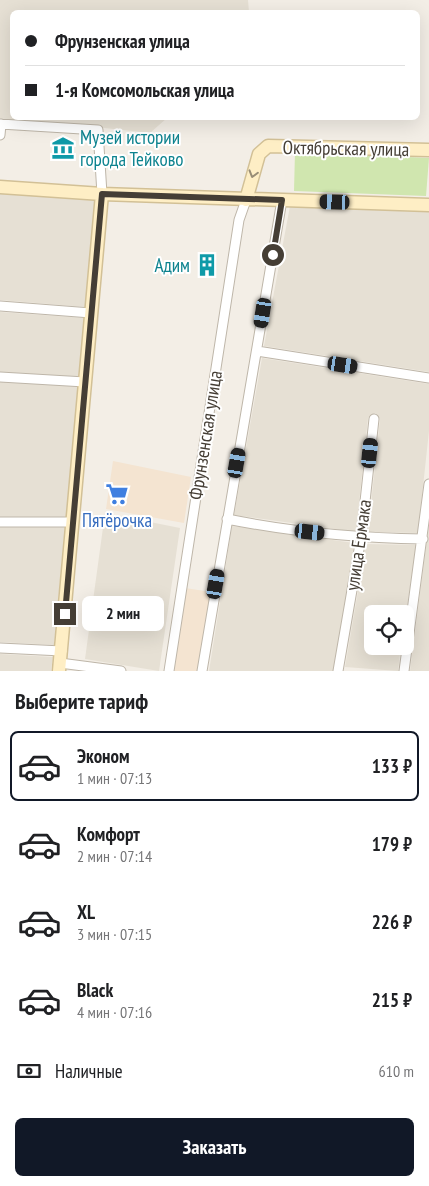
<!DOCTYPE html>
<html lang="ru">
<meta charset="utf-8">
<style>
:root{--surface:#fff;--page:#f2f2f2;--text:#202124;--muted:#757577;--line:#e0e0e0;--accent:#111827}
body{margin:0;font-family:"PT Sans Narrow",sans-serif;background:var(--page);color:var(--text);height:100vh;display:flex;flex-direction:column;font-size:19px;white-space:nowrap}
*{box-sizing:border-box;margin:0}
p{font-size:16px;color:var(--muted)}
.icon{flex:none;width:28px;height:28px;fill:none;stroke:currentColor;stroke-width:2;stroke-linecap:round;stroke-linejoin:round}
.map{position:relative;height:671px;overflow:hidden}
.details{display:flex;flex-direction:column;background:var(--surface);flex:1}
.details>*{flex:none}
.hud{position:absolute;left:10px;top:10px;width:410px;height:110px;border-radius:8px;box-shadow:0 5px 20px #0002;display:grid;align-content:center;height:110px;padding:0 15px;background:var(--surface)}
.fabs{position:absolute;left:364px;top:605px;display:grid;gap:10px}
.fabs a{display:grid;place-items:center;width:50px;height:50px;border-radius:8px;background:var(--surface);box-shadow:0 5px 20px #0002;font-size:25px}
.end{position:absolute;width:22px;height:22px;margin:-11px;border:6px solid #453e35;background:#fff;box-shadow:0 0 0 2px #fff}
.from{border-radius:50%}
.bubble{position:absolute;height:35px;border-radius:8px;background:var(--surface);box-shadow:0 5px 20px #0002;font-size:16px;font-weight:800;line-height:35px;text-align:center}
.car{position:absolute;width:15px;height:30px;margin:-15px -8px;border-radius:6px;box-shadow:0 0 4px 1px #0007;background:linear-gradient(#222 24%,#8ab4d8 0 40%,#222 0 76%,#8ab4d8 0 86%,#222 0)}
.hud b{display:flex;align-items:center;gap:18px;height:48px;font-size:19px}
.hud b+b{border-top:1px solid var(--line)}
.hud i{width:12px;height:12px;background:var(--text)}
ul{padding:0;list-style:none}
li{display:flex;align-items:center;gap:15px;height:70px;margin:0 10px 8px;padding:0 5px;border:2px solid transparent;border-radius:8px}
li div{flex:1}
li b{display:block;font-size:19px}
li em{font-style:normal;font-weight:800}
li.current{border-color:var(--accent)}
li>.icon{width:45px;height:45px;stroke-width:1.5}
h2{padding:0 15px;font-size:22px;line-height:60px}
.pay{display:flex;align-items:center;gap:12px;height:55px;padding:0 15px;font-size:19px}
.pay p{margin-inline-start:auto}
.action{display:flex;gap:10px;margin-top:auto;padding:10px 15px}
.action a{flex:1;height:58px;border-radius:8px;background:var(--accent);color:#fff;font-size:20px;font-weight:800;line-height:58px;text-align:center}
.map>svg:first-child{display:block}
</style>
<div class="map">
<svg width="429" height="671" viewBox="0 0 429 671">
<rect width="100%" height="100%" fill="#f3eee6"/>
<path fill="#e6e0d4" d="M 0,0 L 248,0 L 249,12 L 12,12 L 12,118 L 167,118 L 150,133 L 77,125 L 0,121 Z
M 0,193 L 96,200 L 86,307 L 0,300 Z
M 290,206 L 429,211 L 429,372 L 264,346 Z
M 0,312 L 85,318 L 66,520 L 0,517 Z
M 262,358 L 429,384 L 429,431 L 418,533 L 368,532 L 380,419 L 375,413 L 368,418 L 356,532 L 234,515 Z
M 105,513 L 180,528 L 159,671 L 85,659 Z
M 429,523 L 429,671 L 410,671 Z
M 65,525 L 54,645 L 0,642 L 0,527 Z
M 232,526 L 354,543 L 336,671 L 209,671 Z
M 366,544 L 416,545 L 405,621 L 405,614 L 372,614 L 372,646 L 401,646 L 398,671 L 345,667 Z
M 0,654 L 53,657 L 51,671 L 0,671 Z"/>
<path fill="#f4e4d1" d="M 113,461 L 191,477 L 184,523 L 106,509 Z
M 185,588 L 211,592 L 199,671 L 172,671 Z"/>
<path fill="#d0e6af" d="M 295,152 L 429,158 L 426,196 L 294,191 Z"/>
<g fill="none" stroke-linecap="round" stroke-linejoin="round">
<defs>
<path id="street" d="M 0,124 L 98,130 L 102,194
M 0,135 L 1,124
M 0,306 L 91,313
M 257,351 L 429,378
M 0,377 L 85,382
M 227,519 C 292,532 357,538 423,539
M 0,522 L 73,522
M 0,648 L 62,651
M 60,663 L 121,671
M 169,671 L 239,220 L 246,200
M 202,671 L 282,200
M 338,671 L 361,538 L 374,419
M 404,671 L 429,484"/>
<path id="secondary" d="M 0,187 L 102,194 L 429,205
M 246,200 L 259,154 L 268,146 L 429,150
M 59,671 L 102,194"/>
</defs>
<use href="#street" stroke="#beb6a9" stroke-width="11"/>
<use href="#secondary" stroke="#d2c096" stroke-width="15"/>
<use href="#street" stroke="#fff" stroke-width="9"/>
<use href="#secondary" stroke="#feeec5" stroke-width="12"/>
</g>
<defs><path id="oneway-chevron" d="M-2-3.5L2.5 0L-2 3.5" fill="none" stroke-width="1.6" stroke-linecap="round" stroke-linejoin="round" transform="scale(1.25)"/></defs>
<use stroke="#988d76" href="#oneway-chevron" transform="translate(253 174) rotate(106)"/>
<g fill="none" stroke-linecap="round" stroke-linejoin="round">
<path stroke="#453e35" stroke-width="6" d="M 65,614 L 102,194 L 282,200 L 273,255"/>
</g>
<defs>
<symbol id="museum-bare" viewBox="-9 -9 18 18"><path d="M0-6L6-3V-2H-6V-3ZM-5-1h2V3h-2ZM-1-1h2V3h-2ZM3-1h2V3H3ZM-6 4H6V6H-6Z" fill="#0f9aa8" stroke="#fff" stroke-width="2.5" paint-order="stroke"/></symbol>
<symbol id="building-bare" viewBox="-9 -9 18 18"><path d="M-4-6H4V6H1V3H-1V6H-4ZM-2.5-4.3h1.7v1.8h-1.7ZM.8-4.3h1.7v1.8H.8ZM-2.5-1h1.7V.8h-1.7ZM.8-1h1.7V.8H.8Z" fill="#0f9aa8" stroke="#fff" stroke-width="2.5" paint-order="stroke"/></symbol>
<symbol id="supermarket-bare" viewBox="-9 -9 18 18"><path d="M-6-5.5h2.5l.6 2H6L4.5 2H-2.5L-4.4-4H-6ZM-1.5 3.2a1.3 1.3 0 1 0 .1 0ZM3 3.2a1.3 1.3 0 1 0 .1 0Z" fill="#3f7fe0" stroke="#fff" stroke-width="2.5" paint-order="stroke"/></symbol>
</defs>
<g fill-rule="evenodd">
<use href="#museum-bare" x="47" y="132" width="32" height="32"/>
<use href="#building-bare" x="191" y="249" width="32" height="32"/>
<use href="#supermarket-bare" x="101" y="478" width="32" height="32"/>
</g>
<g text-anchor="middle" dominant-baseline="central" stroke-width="4" stroke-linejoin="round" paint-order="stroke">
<g font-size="19" fill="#0d838f" stroke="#fff" text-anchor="start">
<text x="80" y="137">Музей истории<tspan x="80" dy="22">города Тейково</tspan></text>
<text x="190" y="265" text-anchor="end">Адим</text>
</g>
<g font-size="19" fill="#453e35" stroke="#fff">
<text transform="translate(346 148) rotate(1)">Октябрьская улица</text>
<text transform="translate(205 435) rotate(-81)">Фрунзенская улица</text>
<text transform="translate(358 545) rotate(-82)">улица Ермака</text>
</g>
<g font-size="19" fill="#366cbe" stroke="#fff">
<text x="117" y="520">Пятёрочка</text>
</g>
</g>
</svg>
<div class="fabs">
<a><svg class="icon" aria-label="locate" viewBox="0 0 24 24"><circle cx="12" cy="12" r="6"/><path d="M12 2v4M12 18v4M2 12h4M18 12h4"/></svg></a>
</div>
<i class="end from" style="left:273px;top:255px"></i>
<i class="end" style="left:65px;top:614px"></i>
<div class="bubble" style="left:82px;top:596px;width:82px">2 мин</div>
<i class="car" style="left:335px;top:202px;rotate:272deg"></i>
<i class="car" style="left:263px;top:313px;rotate:189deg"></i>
<i class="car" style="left:343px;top:365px;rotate:99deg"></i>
<i class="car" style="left:370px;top:453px;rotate:6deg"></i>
<i class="car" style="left:237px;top:463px;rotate:10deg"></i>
<i class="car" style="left:310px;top:532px;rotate:96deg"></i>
<i class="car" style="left:216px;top:584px;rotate:10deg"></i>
<div class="hud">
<b><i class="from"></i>Фрунзенская улица</b>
<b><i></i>1-я Комсомольская улица</b>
</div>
</div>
<section class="details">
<h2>Выберите тариф</h2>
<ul>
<li class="current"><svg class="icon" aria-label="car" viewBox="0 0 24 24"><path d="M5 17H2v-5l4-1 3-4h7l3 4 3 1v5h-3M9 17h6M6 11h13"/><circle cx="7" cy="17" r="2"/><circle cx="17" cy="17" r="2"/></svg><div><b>Эконом</b><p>1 мин · 07:13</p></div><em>133 ₽</em></li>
<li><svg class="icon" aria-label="car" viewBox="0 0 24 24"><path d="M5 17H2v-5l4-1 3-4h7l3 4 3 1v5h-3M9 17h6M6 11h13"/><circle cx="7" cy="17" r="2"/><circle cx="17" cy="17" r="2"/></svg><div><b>Комфорт</b><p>2 мин · 07:14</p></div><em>179 ₽</em></li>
<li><svg class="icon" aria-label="car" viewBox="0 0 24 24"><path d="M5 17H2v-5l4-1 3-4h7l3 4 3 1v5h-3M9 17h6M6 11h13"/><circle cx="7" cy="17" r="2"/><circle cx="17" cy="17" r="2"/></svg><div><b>XL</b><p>3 мин · 07:15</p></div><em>226 ₽</em></li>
<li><svg class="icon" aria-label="car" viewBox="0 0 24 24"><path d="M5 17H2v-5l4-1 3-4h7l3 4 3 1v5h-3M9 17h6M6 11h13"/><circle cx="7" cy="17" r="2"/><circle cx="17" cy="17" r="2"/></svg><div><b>Black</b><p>4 мин · 07:16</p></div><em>215 ₽</em></li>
</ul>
<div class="pay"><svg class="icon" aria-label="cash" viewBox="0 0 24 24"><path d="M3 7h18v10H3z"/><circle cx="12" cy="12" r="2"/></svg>Наличные<p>610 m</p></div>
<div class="action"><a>Заказать</a></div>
</section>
